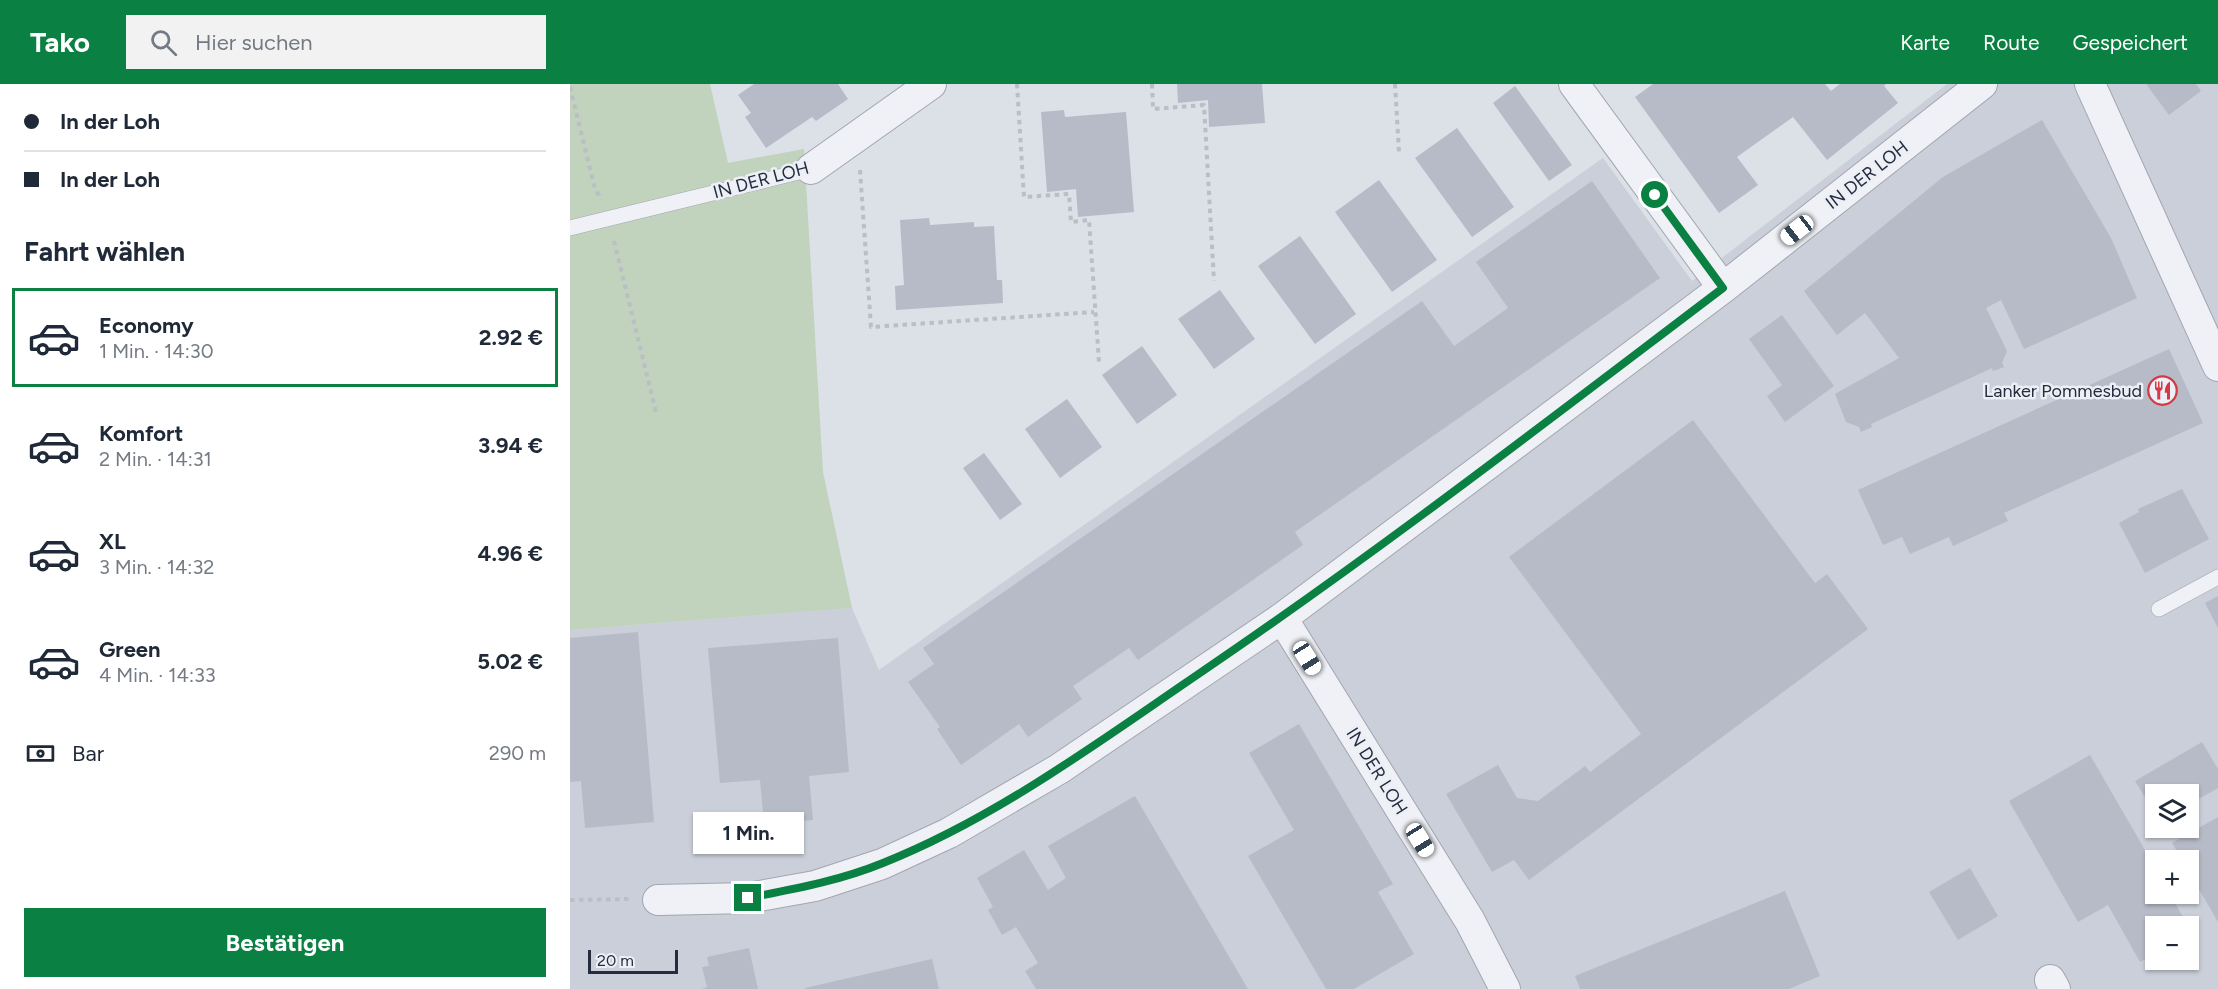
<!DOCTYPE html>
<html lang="de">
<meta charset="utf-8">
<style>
:root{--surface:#fff;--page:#f2f2f3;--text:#1f2937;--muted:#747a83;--line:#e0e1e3;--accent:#0b8043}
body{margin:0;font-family:Figtree,sans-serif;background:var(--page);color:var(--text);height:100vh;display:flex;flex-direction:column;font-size:22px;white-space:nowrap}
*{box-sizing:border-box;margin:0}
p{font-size:20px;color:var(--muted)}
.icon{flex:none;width:33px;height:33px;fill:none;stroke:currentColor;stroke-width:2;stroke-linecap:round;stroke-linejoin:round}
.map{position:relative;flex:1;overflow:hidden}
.side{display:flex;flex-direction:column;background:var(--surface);width:570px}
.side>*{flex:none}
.top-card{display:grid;align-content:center;height:132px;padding:0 24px;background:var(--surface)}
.tools{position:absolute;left:1575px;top:700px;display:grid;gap:12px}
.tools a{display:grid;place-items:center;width:54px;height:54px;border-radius:0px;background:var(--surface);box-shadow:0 2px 4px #0004;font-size:30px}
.scale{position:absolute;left:18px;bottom:15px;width:90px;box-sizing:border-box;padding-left:6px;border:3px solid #252c3e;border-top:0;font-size:16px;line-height:21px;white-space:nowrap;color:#252c3e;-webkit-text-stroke:4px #eceff5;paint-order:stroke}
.end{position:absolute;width:27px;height:27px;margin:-14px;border:8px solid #0b8043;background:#fff;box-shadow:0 0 0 3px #fff}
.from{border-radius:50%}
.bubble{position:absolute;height:42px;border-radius:0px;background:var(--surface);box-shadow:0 2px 4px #0004;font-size:20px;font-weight:700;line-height:42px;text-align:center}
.car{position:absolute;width:18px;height:36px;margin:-18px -9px;border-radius:8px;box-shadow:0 0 4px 2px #0007;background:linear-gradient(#fff 24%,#345 0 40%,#fff 0 76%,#345 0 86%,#fff 0)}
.top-card b{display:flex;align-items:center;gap:21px;height:57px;font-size:22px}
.top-card b+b{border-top:2px solid var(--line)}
.top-card i{width:15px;height:15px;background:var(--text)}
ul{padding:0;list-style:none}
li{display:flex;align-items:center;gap:18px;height:99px;margin:0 12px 9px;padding:0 12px;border:3px solid transparent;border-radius:0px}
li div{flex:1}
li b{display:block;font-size:22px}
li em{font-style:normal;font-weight:700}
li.active{border-color:var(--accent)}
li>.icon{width:54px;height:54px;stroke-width:1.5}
h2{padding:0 24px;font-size:27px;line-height:72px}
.pay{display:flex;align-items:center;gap:15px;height:66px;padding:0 24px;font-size:22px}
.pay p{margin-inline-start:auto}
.primary-button{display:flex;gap:12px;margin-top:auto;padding:12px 24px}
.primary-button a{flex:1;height:69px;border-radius:0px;background:var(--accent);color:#fff;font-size:24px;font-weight:700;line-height:69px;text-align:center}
header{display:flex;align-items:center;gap:36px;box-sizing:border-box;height:84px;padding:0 30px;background:var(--accent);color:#fff}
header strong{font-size:28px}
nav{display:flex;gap:33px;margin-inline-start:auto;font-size:21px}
.search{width:420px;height:54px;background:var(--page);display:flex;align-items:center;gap:15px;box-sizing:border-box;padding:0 21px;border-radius:0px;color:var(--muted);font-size:22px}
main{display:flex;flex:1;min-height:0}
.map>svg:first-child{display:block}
</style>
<header>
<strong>Tako</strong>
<div class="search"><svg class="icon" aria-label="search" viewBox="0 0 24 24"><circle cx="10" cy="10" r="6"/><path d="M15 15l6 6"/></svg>Hier suchen</div>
<nav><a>Karte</a><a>Route</a><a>Gespeichert</a></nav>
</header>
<main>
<section class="side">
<div class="top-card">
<b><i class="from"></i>In der Loh</b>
<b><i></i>In der Loh</b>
</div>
<h2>Fahrt wählen</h2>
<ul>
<li class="active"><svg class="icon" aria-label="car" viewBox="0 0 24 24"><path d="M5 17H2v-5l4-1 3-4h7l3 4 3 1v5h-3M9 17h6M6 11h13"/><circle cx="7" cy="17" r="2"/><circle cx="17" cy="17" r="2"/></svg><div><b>Economy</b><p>1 Min. · 14:30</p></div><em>2.92 €</em></li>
<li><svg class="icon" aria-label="car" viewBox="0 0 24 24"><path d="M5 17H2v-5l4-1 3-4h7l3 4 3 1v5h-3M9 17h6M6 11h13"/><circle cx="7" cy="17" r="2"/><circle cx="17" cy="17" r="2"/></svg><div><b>Komfort</b><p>2 Min. · 14:31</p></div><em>3.94 €</em></li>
<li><svg class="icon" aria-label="car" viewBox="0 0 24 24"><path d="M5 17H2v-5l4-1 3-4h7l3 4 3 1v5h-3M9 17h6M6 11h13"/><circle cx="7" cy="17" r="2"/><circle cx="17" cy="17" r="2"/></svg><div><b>XL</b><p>3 Min. · 14:32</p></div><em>4.96 €</em></li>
<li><svg class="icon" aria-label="car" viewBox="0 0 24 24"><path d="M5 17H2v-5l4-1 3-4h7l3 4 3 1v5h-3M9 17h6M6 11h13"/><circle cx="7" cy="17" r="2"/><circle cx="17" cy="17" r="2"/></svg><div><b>Green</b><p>4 Min. · 14:33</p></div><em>5.02 €</em></li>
</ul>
<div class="pay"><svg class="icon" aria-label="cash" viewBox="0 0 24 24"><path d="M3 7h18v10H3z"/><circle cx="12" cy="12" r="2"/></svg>Bar<p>290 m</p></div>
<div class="primary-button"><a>Bestätigen</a></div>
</section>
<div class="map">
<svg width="1648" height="905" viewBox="0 0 1648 905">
<rect width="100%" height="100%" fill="#dce0e7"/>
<path fill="#cacfd9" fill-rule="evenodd" d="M 1377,0 L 1648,0 L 1648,905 L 0,905 L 0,546 L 282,524 L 309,586 L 1033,74 L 1122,197 ZM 1586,711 L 1618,711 L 1618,744 L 1586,744 ZM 1586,777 L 1618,777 L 1618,810 L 1586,810 ZM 1586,843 L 1618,843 L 1618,876 L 1586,876 Z"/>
<path fill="#c1d2bd" d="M 0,0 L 140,0 L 158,79 L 234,65 L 253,388 L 282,524 L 0,546 Z"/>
<path fill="#b6bbc7" d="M 184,0 L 268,0 L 278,15 L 246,37 L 242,33 L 196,64 L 175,33 L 181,29 L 168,11 Z
M 607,0 L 692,0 L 695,39 L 639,43 L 638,16 L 608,19 Z
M 1083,0 L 1255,0 L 1261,7 L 1270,0 L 1316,0 L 1314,2 L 1328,19 L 1257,76 L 1223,33 L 1167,73 L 1188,101 L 1149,129 L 1065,13 Z
M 1576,0 L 1626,0 L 1631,7 L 1599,31 Z
M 945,2 L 1002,81 L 979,97 L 923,19 Z
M 494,26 L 495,33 L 556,28 L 564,128 L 508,133 L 506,105 L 477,108 L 471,28 Z
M 1472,36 L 1541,154 L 1567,214 L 1454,265 L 1431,216 L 1416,224 L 1437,267 L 1432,279 L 1434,283 L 1423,287 L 1422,284 L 1301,340 L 1302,343 L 1291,348 L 1289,343 L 1276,338 L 1265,310 L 1329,274 L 1295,229 L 1267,251 L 1234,207 L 1373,93 Z
M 887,44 L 944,123 L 902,153 L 845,74 Z
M 809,96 L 867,176 L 822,208 L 765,128 Z
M 1022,97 L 1090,194 L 725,448 L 733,461 L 568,576 L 559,564 L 503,602 L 512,615 L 458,653 L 449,640 L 391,681 L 367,645 L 370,643 L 338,598 L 364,580 L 353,564 L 852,217 L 884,262 L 938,224 L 906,178 Z
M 359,134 L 360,141 L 404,138 L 404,143 L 424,142 L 427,196 L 432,196 L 433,219 L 326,226 L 325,202 L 334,201 L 330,136 Z
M 730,152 L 786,230 L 745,260 L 688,182 Z
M 650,206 L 685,255 L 644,285 L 608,235 Z
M 1212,231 L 1264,302 L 1215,338 L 1197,312 L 1212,301 L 1179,255 Z
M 572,262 L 607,311 L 567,340 L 532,291 Z
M 1599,265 L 1633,339 L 1434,429 L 1438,437 L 1383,462 L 1379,453 L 1340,470 L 1332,453 L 1313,461 L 1288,406 Z
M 497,315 L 532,363 L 490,394 L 455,345 Z
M 1123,336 L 1245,499 L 1257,490 L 1298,545 L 959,796 L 944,776 L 922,788 L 876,710 L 928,681 L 947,714 L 968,717 L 1015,682 L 1020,688 L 1071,650 L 939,473 Z
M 414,369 L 452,420 L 430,436 L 393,384 Z
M 1612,405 L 1639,455 L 1575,489 L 1549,439 L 1569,428 L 1568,425 Z
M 1648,512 L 1648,544 L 1635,519 Z
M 68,548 L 84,738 L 15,744 L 11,697 L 0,698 L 0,554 Z
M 268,554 L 279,688 L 239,692 L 243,736 L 194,740 L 190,696 L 150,699 L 138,564 Z
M 729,640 L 823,800 L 808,808 L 844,870 L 784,905 L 756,905 L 678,772 L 724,746 L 679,669 Z
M 1632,658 L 1648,685 L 1648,704 L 1618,721 L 1618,711 L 1586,711 L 1586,731 L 1565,697 Z
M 1520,671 L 1586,785 L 1586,810 L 1600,810 L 1622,849 L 1618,851 L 1618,843 L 1586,843 L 1586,869 L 1570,878 L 1538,821 L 1508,838 L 1439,717 Z
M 565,712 L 678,905 L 466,905 L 455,887 L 468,879 L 446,843 L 432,851 L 418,826 L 423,823 L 407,794 L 454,766 L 478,806 L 496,794 L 478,762 Z
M 1648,733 L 1648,838 L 1618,786 L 1618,777 L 1613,777 L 1602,759 Z
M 1400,784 L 1428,832 L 1388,856 L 1359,808 Z
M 1215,807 L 1250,892 L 1219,905 L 1010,905 L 1005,892 Z
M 179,864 L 188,905 L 132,905 L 137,903 L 132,883 L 139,882 L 137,873 Z
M 362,875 L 369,905 L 235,905 L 235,904 Z"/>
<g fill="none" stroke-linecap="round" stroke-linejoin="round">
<defs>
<path id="service" d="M 0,144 L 241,85
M 1589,525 L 1648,493"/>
<path id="minor" d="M 1004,0 L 1153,204
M 1520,0 L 1648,282
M 241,85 L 361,0
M 712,534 L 900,837 L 935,905
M 88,816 L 178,814 L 245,802 L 312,780 L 379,749 L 489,685 L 712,534 L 1153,204 L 1412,0
M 1480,896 L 1485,905"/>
</defs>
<use href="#service" stroke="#a1a6b1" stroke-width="16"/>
<use href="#minor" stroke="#a1a6b1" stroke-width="32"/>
<path stroke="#babec6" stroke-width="4" stroke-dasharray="4.5 4.5" stroke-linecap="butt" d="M 447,0 L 454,113 L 499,110 L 501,138 L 519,136 L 529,278
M 582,0 L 583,25 L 634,21 L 644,197
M 825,0 L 829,68
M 0,3 L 24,101 L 31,116
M 290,86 L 301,243 L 524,228
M 44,157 L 86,328
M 0,816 L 61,815"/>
<use href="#service" stroke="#eff1f6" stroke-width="15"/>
<use href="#minor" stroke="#eff1f6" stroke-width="30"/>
</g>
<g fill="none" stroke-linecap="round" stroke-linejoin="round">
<path stroke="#0b8043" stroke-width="8" d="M 178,814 C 224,805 269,797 313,779 C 426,734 527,659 627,591 C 807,469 980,335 1153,204 L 1085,111"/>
</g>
<defs>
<symbol id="restaurant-ring" viewBox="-11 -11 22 22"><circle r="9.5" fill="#eceff5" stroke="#d53944" stroke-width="1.5"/><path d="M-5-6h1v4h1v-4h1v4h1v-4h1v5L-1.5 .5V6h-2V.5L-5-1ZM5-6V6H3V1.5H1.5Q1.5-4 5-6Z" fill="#d53944"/></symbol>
</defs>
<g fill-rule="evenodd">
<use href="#restaurant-ring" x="1576" y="290" width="33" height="33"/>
</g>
<g text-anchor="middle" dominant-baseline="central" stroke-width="5" stroke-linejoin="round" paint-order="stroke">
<g font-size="18" fill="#252c3e" stroke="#eceff5">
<text transform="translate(1297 91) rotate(-38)">IN DER LOH</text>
<text transform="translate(191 96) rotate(-15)">IN DER LOH</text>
<text transform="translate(807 687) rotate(58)">IN DER LOH</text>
</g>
<g font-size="18" fill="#252c3e" stroke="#eceff5" text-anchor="end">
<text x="1572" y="307">Lanker Pommesbud</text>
</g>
</g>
</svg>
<div class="tools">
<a><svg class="icon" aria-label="layers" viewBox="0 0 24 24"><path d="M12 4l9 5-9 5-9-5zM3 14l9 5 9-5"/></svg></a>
<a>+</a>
<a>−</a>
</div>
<div class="scale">20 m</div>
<i class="end from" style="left:1085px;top:111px"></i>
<i class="end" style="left:178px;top:814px"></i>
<div class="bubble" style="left:123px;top:728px;width:111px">1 Min.</div>
<i class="car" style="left:1227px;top:146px;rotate:232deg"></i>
<i class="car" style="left:737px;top:574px;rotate:148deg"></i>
<i class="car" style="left:850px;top:756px;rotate:148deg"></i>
</div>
</main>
